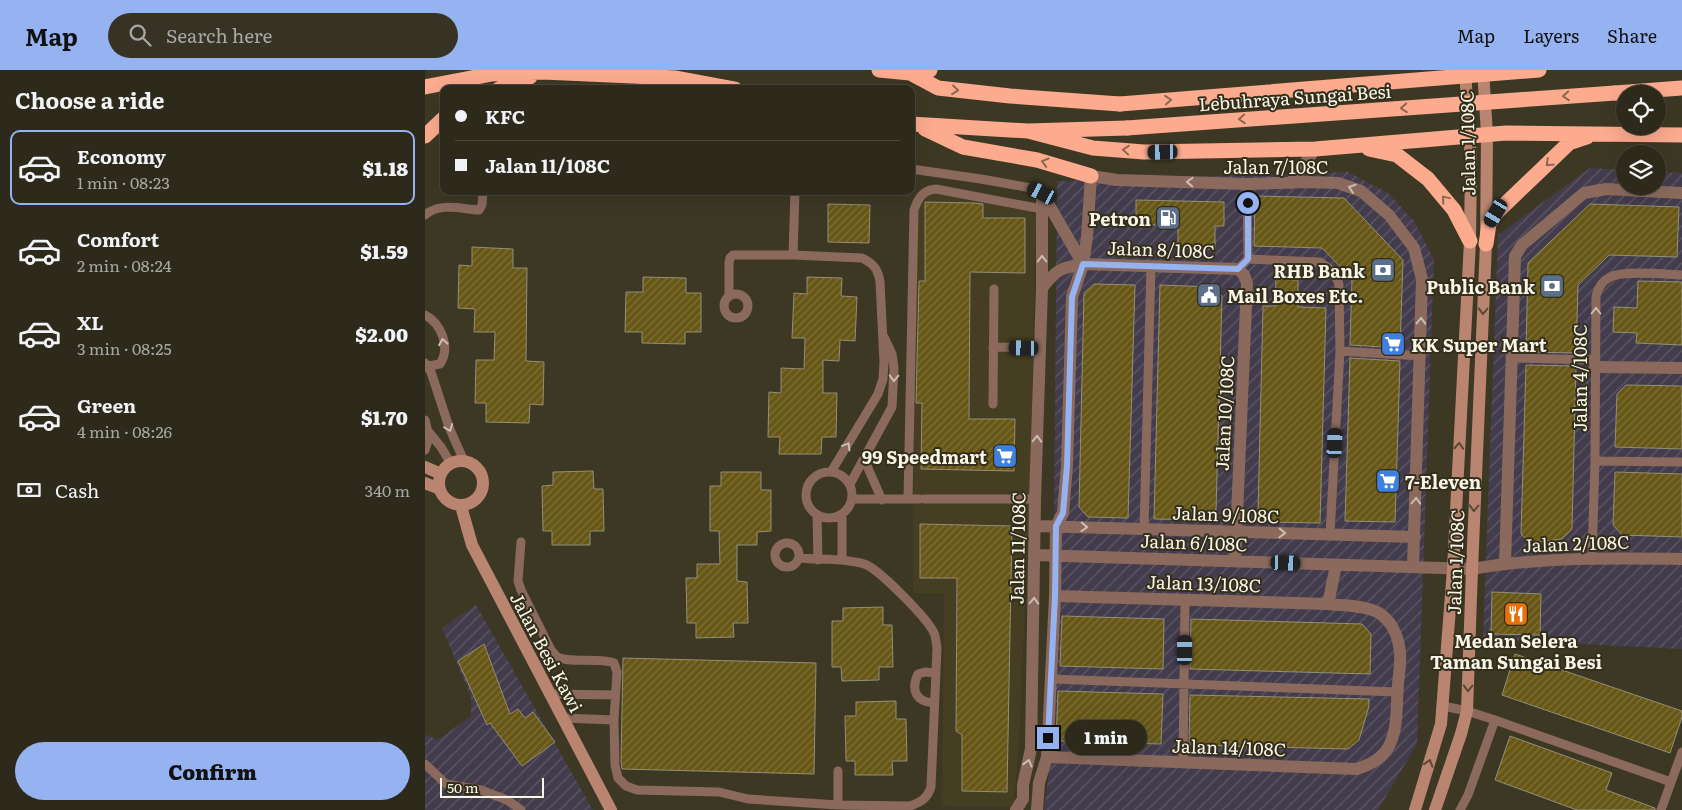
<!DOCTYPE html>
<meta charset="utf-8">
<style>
:root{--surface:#2e2a1b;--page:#363224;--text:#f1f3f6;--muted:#a7a7a3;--line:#49463a;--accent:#95b2f1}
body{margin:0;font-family:Literata,serif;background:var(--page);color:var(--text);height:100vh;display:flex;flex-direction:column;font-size:19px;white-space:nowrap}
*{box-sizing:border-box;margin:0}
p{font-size:16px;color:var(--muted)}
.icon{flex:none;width:28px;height:28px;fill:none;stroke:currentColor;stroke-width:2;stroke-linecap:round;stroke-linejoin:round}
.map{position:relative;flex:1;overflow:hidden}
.sheet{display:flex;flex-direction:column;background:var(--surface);width:425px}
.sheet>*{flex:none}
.hud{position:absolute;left:15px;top:15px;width:475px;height:110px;border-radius:10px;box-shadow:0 5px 20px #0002,0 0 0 1px var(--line);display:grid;align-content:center;height:110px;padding:0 15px;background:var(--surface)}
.tools{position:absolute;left:1191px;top:15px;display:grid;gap:10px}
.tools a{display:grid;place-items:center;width:50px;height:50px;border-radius:50%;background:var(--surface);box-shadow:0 5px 20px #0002,0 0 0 1px var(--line);font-size:25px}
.scale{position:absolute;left:15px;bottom:12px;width:104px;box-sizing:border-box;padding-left:5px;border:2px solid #f8f5e9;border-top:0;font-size:14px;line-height:18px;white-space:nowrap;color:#f8f5e9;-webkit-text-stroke:4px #332e1a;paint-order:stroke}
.end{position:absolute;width:22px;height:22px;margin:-11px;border:6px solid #95b2f1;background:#111;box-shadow:0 0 0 2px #111}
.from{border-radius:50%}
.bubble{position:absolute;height:35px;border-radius:18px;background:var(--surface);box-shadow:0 5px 20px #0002,0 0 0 1px var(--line);font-size:16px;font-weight:800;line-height:35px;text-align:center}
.car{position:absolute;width:15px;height:30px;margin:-15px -8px;border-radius:6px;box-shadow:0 0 4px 1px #0007;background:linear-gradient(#222 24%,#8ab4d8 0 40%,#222 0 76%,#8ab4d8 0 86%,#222 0)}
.hud b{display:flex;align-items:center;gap:18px;height:48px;font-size:19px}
.hud b+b{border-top:1px solid var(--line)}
.hud i{width:12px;height:12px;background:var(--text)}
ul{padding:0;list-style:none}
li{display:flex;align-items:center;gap:15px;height:75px;margin:0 10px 8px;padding:0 5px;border:2px solid transparent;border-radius:10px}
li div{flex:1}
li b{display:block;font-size:19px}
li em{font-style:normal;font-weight:800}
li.current{border-color:var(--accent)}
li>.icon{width:45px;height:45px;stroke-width:1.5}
h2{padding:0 15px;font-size:22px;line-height:60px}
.pay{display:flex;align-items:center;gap:12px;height:55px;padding:0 15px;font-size:19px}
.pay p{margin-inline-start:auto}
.action{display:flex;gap:10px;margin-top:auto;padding:10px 15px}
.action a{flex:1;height:58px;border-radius:30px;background:var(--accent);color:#111;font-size:20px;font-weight:800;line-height:58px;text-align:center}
header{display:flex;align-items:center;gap:30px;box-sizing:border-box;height:70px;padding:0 25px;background:var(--accent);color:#111}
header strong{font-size:24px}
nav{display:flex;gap:28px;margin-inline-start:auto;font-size:18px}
.search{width:350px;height:45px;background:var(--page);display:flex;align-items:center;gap:12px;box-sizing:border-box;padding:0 18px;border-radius:28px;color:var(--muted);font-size:19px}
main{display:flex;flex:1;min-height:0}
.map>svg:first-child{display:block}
</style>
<header>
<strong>Map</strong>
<div class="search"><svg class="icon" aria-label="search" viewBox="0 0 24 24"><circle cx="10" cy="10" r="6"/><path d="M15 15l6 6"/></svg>Search here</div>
<nav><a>Map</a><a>Layers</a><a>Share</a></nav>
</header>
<main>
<section class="sheet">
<h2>Choose a ride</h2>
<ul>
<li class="current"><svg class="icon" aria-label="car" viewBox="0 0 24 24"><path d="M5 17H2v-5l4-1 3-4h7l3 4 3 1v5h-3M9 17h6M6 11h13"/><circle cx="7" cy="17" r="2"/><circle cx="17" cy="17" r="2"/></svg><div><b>Economy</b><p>1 min · 08:23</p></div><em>$1.18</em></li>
<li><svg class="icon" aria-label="car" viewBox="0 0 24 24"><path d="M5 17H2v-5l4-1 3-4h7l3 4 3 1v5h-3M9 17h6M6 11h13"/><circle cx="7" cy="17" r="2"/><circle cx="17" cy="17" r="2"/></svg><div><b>Comfort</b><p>2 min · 08:24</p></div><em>$1.59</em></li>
<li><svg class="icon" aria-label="car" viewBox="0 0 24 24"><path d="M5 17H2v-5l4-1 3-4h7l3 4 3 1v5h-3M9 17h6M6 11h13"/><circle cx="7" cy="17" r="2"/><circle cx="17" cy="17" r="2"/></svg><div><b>XL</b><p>3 min · 08:25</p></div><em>$2.00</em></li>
<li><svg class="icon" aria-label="car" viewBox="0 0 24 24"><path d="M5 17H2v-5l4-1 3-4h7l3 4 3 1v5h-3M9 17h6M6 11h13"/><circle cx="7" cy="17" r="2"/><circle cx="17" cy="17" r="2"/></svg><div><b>Green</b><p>4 min · 08:26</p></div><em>$1.70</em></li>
</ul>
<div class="pay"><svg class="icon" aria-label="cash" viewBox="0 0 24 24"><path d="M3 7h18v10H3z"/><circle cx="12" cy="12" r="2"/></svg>Cash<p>340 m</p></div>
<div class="action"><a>Confirm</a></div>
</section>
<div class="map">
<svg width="1257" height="740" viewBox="0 0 1257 740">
<defs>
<pattern id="industrial-furrows" width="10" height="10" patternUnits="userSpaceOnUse" patternTransform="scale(1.25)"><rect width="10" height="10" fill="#423c4d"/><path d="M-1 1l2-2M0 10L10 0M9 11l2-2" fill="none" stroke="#5e5967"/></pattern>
<pattern id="building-hatch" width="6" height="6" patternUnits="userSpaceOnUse" patternTransform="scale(1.25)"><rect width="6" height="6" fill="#675716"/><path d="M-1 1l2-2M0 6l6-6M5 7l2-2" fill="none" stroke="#7e7038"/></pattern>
</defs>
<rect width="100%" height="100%" fill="#3d3824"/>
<path fill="#453e23" d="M 513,123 L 611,140 L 606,393 L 594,675 L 589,737 L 517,736 L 519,524 L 488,523 L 489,335 L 493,142 L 497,131 L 504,124 Z"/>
<path fill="url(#industrial-furrows)" d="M 1165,98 L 1200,100 L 1200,116 L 1232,116 L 1233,102 L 1257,103 L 1257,579 L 1058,569 L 1073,165 Z
M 923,102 L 963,123 L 989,151 L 1009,189 L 992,674 L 953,740 L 619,740 L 627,680 L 632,111 Z
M 51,535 L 168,740 L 0,740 L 0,664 L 13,670 L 46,646 L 46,627 L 17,558 Z"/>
<path fill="url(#building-hatch)" stroke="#948e77" d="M 830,126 L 919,128 L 978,190 L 975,278 L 925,275 L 927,209 L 897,178 L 829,176 Z
M 711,130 L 799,132 L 799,156 L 790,156 L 790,179 L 753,178 L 753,155 L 711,155 Z
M 500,132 L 549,133 L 558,134 L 558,148 L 600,148 L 600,203 L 545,202 L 544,349 L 590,349 L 589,401 L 496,399 L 497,333 L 491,333 L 494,211 L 500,211 Z
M 403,134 L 445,135 L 444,173 L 403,172 Z
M 1165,134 L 1254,137 L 1252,187 L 1184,185 L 1153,215 L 1151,283 L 1101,282 L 1103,193 Z
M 47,177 L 88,179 L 88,198 L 102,198 L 101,291 L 119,292 L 118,335 L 105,334 L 104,353 L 61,352 L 61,333 L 50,333 L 51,290 L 69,290 L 70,262 L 49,262 L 50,239 L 33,238 L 34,195 L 47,196 Z
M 218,207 L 261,208 L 261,223 L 276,223 L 276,262 L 260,262 L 260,274 L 217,273 L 217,262 L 200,262 L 201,222 L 218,222 Z
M 382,207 L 417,208 L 416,226 L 432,227 L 430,271 L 415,270 L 414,291 L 398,290 L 398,323 L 412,323 L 411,367 L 397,367 L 396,384 L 354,384 L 355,367 L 343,367 L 344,322 L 356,323 L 356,298 L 379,299 L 380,268 L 367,268 L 369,223 L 382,224 Z
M 851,209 L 873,210 L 873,237 L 901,238 L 895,453 L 842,452 L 833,442 L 838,236 L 850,236 Z
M 1213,211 L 1257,212 L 1257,275 L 1211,273 L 1212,263 L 1188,262 L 1189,237 L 1212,238 Z
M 669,214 L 710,215 L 703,448 L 663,447 L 654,437 L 659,223 Z
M 735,215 L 788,217 L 797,226 L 791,441 L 782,450 L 729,449 Z
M 925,288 L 975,291 L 970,452 L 920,451 Z
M 1101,295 L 1151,296 L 1147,459 L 1137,469 L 1105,473 L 1096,464 Z
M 1201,315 L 1257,316 L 1257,379 L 1190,377 L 1192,324 Z
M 168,401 L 169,419 L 178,419 L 179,461 L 165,461 L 165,475 L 127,475 L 127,461 L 118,461 L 117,416 L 128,415 L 128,402 Z
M 296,402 L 336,402 L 336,420 L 346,420 L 346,461 L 332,462 L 332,475 L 312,475 L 312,511 L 322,512 L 323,553 L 308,553 L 309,567 L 271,568 L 271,553 L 262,553 L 261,508 L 272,508 L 272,494 L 295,494 L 294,461 L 285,461 L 285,416 L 296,416 Z
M 1190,402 L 1257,404 L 1257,467 L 1197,465 L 1188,455 Z
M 495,454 L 587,456 L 582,722 L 537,721 L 537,665 L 531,661 L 532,508 L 495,508 Z
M 1067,522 L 1116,524 L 1115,565 L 1066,564 Z
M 458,537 L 458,555 L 467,555 L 468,597 L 454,597 L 454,610 L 417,611 L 416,597 L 407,597 L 407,551 L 418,551 L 418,538 Z
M 637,546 L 739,549 L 738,599 L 635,596 Z
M 766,549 L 937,554 L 946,564 L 945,604 L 765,599 Z
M 59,574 L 85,644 L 93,639 L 100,648 L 108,642 L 130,672 L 97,696 L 65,653 L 62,655 L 33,591 Z
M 1090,584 L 1257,641 L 1257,647 L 1245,683 L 1077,625 Z
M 198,588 L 391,593 L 389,704 L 197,699 L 196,691 Z
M 633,621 L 738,624 L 736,674 L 631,671 Z
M 765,625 L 944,629 L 944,636 L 934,670 L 923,679 L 764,675 Z
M 471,631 L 471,649 L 481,649 L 482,691 L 467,691 L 468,705 L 430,705 L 430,691 L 421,691 L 420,646 L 431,646 L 431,632 Z
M 1085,666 L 1187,703 L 1181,720 L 1230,738 L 1230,740 L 1152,740 L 1070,710 Z"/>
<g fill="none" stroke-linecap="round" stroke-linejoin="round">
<path stroke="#8b6a5d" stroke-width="9" d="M 486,99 L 556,109 L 606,118 L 617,123
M 822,114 L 823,189
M 370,121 L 368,185 L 437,188 C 449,194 453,199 455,212 L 459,292 L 458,309 L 453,324 L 406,402
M 0,145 C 15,132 36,139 54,140 L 57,135 L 58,121
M 813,199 L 823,189 L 895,192 L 908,201 L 914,214 L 915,281 L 905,464
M299 236a12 12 0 1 1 24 0a12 12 0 1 1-24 0Z
M 304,226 L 304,193 L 305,188 L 308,185 L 368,185
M 0,245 C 16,253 26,277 15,294 L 3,296
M 568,277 L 615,278
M 915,281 L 995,286
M 1087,288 L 1171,290
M 0,293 L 6,302 L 24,357 L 39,391
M 568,334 L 569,219
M 0,350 C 3,361 5,369 0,380
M 3,361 L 16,377 L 26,394
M 439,389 L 457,430
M 1170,391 L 1257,392
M381 425a23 23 0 1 1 46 0a23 23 0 1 1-46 0Z
M 425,414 L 467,337 L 469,298 L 467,284 L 459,267
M 427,429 L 495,429
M 483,429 L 489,140 C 493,128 498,120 511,119 L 617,139
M 500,429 L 610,429
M 392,445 L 393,490
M 417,445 L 417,490
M 719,459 L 726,196
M 96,472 L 93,511 L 96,520 L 126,580 C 128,582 129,584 131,586 C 141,594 174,587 189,593 L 192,602 L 189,650 L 190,695 L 193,708 L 201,716 L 212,720 L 294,722 L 323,729 L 413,735 L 485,736 C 496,732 502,729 506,717 L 512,578 C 511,573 511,567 509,563 C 503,549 452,497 439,494 C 418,488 395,490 374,488
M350 485a12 12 0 1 1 24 0a12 12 0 1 1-24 0Z
M 1167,488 L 1170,391 L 1171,226 C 1173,218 1177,211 1185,207 C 1199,200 1239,204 1257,205
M 626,609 L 972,622
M 125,624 L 190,625
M 509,633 C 492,632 485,621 493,604 L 500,602 L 511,603
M 1018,636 L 1042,641 L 1070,650 L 1246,712
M 137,648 L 189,650
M 758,693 L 760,530
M 0,694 L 21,714 L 56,720 L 82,730 L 96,740
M 413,701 L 413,735
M 1035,740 L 1043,725 L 1070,650
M 1236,740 L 1257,682"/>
<path stroke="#8b6a5d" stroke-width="12" d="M 866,113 L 890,79
M 617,123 L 658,194
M 617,218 C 632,199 635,198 658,194 L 813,199 L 819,205 L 822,213 L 810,491
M 1170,297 L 1257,298
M 611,456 L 990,467
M 610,485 L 1047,499 C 1116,487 1187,488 1257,489
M 1080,494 L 1090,186 L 1097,175 L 1159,123 L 1181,119 L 1257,123
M 903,534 L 911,495
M 622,687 L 932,699 C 943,695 953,691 961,681 C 974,662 971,636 973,614 C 974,604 976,593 975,583 C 974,570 969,555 958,546 C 947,535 918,536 903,534 L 630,526
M 591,740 L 598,729 L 598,715 L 606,679 L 610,429 L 617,218 L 617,123
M 612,740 L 614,713 L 622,687 L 630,526 L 631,456 L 638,443 L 642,396 L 647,227 L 658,194 L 662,167 L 666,106 L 692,110 L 822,114 L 881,112 L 913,113 L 936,121 L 964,145 L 989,178 L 997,209 L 988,497"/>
<path stroke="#b98571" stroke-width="12" d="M14 413a22 22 0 1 1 44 0a22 22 0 1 1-44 0Z
M 0,397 L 16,404
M 0,413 L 15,419
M 36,436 L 47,475 L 186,740
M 990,740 L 1016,654 L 1028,499 L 1045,171 L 1046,92 L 1040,0
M 1010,740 L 1036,664 L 1042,641 L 1047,499 L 1061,174 L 1062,64 L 1058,0"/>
<path stroke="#fcab8e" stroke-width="15" d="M 454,0 L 485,3 L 513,18 L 585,26 L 695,34
M 485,3 L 505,0
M 0,17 L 67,4 L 118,2 L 251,8 L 310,19
M 74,19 L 105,7
M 1190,23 L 1257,18
M 486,54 L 603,61 L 702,58
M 500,59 L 538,77 L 612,90 L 666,106
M 603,61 L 668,78 L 719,82 L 890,79 L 1081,63 L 1257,65
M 0,66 L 19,48
M 944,79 L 972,85 L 1003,109 L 1029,140 L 1045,171
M 1061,174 L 1064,154 L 1071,143 L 1144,73 L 1162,67"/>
<path stroke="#fcab8e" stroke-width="15" d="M 695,34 L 1114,0
M 702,58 L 1190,23"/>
</g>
<defs><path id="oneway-chevron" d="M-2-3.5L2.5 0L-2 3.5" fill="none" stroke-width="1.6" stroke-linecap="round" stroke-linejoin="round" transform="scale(1.25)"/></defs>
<g stroke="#8d664e">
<use href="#oneway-chevron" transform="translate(530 20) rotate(6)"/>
<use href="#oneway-chevron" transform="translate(1141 26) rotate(176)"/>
<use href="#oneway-chevron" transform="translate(743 30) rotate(-5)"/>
<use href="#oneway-chevron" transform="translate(979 38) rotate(176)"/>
<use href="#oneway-chevron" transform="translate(817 49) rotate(176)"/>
<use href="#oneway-chevron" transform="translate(701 80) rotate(-176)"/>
<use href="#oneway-chevron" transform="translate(620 92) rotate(-164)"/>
<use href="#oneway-chevron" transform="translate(1124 93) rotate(136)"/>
<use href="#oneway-chevron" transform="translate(1020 129) rotate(-130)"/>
</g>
<g stroke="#ccbdb1">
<use href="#oneway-chevron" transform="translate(765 112) rotate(-178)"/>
<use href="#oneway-chevron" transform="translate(927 118) rotate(-162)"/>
<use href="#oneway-chevron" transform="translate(617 189) rotate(-90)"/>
<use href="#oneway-chevron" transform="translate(1171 241) rotate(-90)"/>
<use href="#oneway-chevron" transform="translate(996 251) rotate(-88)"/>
<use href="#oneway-chevron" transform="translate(18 272) rotate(-99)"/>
<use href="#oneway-chevron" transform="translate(469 308) rotate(92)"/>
<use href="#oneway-chevron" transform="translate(24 358) rotate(69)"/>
<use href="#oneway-chevron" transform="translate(612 369) rotate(-88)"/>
<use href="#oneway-chevron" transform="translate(422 376) rotate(-59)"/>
<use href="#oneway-chevron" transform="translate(991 431) rotate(-88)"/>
<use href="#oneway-chevron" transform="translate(659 457) rotate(2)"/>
<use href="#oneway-chevron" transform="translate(857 463) rotate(2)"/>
<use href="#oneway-chevron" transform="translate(609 531) rotate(-88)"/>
<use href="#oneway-chevron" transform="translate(603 693) rotate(-76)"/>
</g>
<g stroke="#5b4834">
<use href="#oneway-chevron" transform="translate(1058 241) rotate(92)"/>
<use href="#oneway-chevron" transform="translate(1034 376) rotate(-87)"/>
<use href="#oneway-chevron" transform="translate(1049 438) rotate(92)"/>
<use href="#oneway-chevron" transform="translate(1043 618) rotate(92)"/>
<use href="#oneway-chevron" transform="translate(1004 693) rotate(-73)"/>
</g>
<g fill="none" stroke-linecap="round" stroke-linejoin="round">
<path stroke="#95b2f1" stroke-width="6" d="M 623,668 L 630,526 L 631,456 L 638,443 L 642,396 L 647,227 L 658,194 L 813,199 L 823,189 L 823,133"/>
</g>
<defs>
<symbol id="fuel-square" viewBox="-11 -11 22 22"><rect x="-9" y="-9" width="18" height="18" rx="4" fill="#5c6f8a" stroke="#332e1a"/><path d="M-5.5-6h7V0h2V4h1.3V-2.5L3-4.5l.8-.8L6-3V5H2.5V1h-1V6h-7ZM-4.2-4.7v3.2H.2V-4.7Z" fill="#fff"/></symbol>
<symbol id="bank-square" viewBox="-11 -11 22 22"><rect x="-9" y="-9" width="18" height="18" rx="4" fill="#5c6f8a" stroke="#332e1a"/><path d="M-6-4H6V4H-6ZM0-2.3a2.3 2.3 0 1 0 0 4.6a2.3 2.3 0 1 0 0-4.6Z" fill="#fff"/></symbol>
<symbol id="civic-square" viewBox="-11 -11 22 22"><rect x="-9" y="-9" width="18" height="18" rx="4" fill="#5c6f8a" stroke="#332e1a"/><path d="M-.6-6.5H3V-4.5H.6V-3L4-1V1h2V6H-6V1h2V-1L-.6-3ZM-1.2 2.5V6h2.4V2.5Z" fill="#fff"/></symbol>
<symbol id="supermarket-square" viewBox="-11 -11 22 22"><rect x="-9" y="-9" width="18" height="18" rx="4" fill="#3f7fe0" stroke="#332e1a"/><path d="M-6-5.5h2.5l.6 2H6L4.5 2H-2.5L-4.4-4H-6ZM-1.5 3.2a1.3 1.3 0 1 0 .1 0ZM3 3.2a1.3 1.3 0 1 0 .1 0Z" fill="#fff"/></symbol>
<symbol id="restaurant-square" viewBox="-11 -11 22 22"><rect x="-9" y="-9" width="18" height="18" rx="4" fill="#e8710a" stroke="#332e1a"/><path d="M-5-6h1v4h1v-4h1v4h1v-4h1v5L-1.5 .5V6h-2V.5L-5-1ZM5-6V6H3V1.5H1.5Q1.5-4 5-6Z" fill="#fff"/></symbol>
</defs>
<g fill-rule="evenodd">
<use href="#fuel-square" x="729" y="134" width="28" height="28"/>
<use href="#bank-square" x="944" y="186" width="28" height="28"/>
<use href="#bank-square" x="1113" y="202" width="28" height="28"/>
<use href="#civic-square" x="770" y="211" width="28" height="28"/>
<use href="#supermarket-square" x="954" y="260" width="28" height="28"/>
<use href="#supermarket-square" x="566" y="372" width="28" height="28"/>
<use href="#supermarket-square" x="949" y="397" width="28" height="28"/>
<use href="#restaurant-square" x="1077" y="530" width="28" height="28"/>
</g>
<g text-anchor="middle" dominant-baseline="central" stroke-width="4" stroke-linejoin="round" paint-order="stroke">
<g font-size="18" fill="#f8f5e9" stroke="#332e1a">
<text transform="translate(870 27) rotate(-4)">Lebuhraya Sungai Besi</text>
<text transform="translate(1042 73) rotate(-91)">Jalan 1/108C</text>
<text x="851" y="96">Jalan 7/108C</text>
<text transform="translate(736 179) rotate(2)">Jalan 8/108C</text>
<text transform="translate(1154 308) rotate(-90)">Jalan 4/108C</text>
<text transform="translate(799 343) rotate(-87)">Jalan 10/108C</text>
<text transform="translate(801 444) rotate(2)">Jalan 9/108C</text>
<text transform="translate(769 472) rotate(2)">Jalan 6/108C</text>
<text transform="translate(1151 473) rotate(-2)">Jalan 2/108C</text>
<text transform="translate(592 478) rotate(-89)">Jalan 11/108C</text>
<text transform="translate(1030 492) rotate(-88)">Jalan 1/108C</text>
<text transform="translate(779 513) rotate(2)">Jalan 13/108C</text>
<text transform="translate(122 582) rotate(62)">Jalan Besi Kawi</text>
<text transform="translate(804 677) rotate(2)">Jalan 14/108C</text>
</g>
<g font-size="18" font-weight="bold" fill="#f8f5e9" stroke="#332e1a" text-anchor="end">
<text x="726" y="148">Petron</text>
<text x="940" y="200">RHB Bank</text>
<text x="1110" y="216">Public Bank</text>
<text x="802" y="225" text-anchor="start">Mail Boxes Etc.</text>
<text x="986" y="274" text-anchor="start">KK Super Mart</text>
<text x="562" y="386">99 Speedmart</text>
<text x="980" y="411" text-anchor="start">7-Eleven</text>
<text x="1091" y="570" text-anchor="middle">Medan Selera<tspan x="1091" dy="21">Taman Sungai Besi</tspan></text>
</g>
</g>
</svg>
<div class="tools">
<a><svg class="icon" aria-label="locate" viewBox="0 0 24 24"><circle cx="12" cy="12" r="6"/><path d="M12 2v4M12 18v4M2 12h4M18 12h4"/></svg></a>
<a><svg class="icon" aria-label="layers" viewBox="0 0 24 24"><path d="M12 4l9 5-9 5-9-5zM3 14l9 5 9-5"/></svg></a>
</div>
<div class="scale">50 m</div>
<i class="end from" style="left:823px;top:133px"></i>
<i class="end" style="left:623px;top:668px"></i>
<div class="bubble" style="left:640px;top:650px;width:82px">1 min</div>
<i class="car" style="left:738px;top:82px;rotate:269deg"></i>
<i class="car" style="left:617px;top:123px;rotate:297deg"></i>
<i class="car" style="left:1071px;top:143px;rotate:211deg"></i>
<i class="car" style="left:599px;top:278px;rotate:271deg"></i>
<i class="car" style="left:910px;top:373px;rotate:3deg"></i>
<i class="car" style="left:861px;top:493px;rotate:92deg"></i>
<i class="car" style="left:760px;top:580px;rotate:1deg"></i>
<div class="hud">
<b><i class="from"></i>KFC</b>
<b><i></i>Jalan 11/108C</b>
</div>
</div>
</main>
